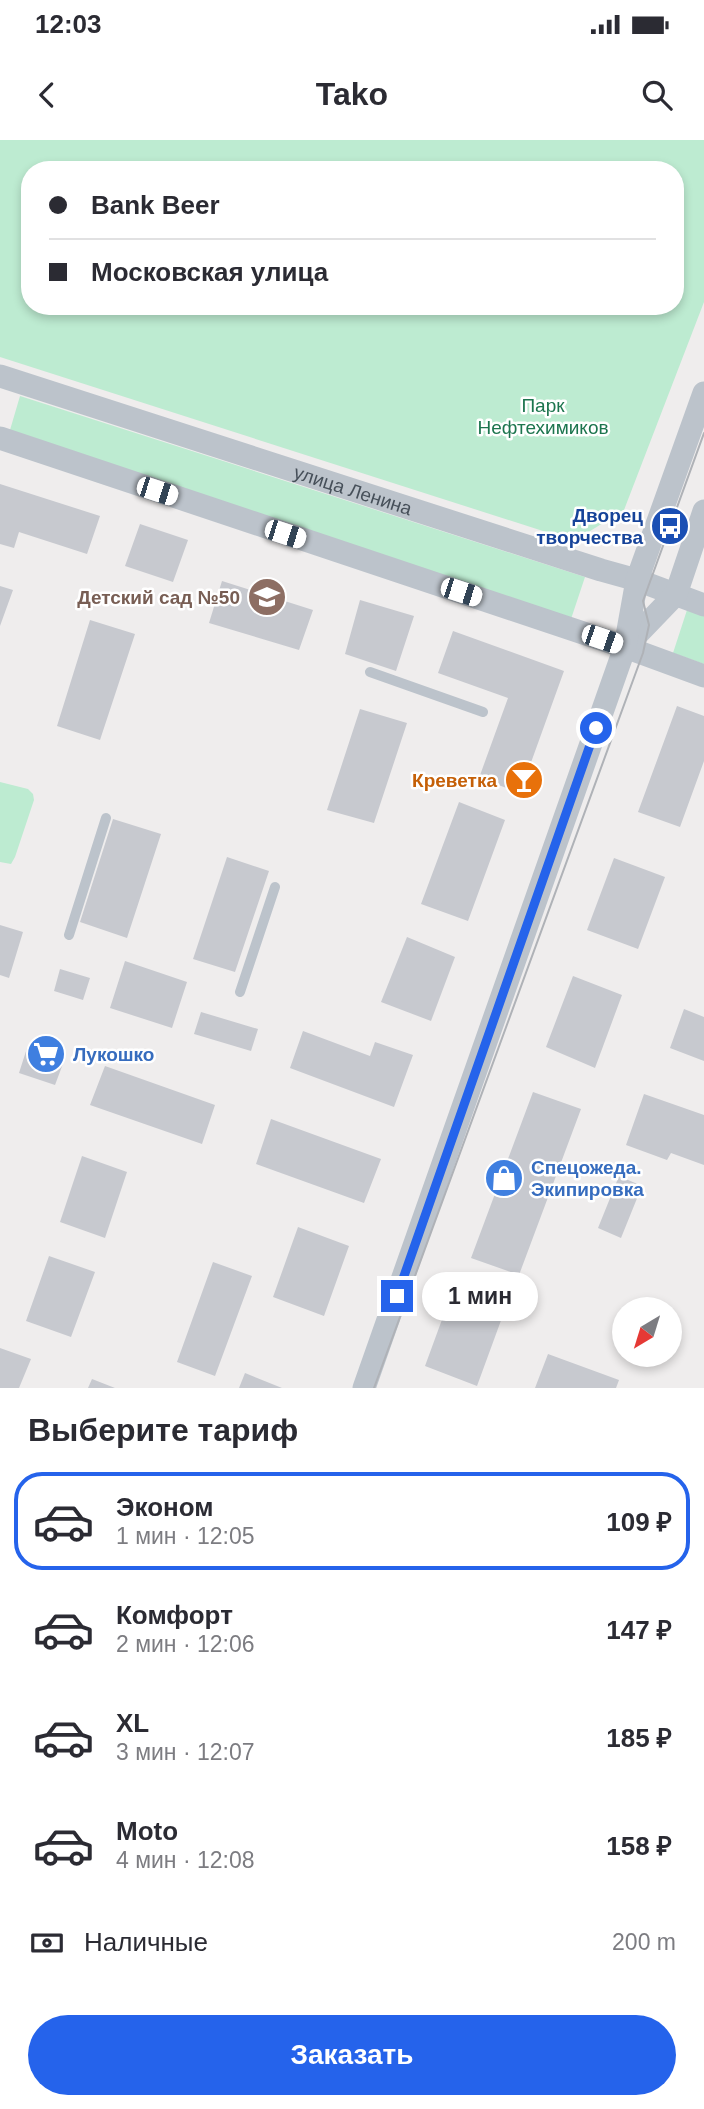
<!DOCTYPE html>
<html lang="ru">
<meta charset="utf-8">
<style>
:root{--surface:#fff;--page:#f7f7f7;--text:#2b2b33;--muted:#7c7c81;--line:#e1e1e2;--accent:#2563eb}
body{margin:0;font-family:Arial,sans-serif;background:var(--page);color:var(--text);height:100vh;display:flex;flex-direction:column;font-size:26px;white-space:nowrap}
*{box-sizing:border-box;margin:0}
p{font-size:23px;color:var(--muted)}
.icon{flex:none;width:38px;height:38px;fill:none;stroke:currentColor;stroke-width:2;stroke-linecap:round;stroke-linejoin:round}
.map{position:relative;height:1248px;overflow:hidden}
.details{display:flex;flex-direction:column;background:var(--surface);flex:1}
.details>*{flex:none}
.hud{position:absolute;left:21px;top:21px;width:663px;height:154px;border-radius:28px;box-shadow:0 4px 10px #0003;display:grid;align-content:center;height:154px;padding:0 28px;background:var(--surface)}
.needle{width:46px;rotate:218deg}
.tools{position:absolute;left:612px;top:1157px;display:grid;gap:14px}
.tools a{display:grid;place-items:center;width:70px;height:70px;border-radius:50%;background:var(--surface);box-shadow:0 4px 10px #0003;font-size:35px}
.end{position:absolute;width:32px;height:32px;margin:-16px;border:9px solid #2563eb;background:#fff;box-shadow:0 0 0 4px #fff}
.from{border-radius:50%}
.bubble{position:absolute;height:49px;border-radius:24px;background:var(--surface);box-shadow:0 4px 10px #0003;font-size:23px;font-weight:700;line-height:49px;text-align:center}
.car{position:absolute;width:21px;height:42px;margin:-21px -10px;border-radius:9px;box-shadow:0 0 5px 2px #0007;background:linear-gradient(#fff 24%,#345 0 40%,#fff 0 76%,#345 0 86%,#fff 0)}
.hud b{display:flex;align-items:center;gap:24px;height:66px;font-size:26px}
.hud b+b{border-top:2px solid var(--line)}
.hud i{width:18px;height:18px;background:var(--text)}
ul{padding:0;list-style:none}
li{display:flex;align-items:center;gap:21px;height:98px;margin:0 14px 10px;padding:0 14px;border:4px solid transparent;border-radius:28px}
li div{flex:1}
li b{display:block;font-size:26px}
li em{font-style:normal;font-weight:700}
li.selected{border-color:var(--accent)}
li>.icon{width:63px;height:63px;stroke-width:1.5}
h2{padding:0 28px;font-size:32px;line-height:84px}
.pay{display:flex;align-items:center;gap:18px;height:77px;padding:0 28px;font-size:26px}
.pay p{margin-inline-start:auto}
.primary-button{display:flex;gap:14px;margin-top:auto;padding:14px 28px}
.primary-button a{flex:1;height:80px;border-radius:42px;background:var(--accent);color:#fff;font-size:28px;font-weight:700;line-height:80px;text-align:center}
.status{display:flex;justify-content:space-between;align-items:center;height:49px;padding:0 35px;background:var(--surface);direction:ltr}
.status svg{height:19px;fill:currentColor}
header{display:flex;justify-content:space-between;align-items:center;height:91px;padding:0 28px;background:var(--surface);font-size:32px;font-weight:700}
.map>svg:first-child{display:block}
</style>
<div class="status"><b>12:03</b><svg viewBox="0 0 49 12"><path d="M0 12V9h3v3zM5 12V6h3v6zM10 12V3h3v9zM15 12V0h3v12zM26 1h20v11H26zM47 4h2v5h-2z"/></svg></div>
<header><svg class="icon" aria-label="back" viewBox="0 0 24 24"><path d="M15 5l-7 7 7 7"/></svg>Tako<svg class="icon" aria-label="search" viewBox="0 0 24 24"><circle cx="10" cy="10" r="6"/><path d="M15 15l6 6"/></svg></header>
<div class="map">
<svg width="704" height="1248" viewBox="0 0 704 1248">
<rect width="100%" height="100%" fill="#efeded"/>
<path fill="#bdebd1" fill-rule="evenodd" d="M 0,0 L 704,0 L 704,162 L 624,370 L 574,401 L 0,217 ZM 30,30 L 676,30 L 676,166 L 30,166 Z
M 20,256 L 585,437 L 571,479 L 10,290 Z
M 687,470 L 704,476 L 704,524 L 673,513 Z
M 0,642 L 28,649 L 33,654 L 34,660 L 15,717 L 11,724 L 0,722 Z"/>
<path fill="#c7c9cf" d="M 0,344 L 100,376 L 87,414 L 19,392 L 14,408 L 0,404 Z
M 140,384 L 188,400 L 173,442 L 125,426 Z
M 222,441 L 313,470 L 299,510 L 209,483 Z
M 0,446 L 13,450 L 0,486 Z
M 360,460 L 414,476 L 396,531 L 345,514 Z
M 90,480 L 135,494 L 100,600 L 57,586 Z
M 453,491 L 564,531 L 520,653 L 479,638 L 508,558 L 438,533 Z
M 677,566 L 704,576 L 704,621 L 680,687 L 638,672 Z
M 360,569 L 407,583 L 374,683 L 327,670 Z
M 459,662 L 505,680 L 468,781 L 421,764 Z
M 113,679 L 161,694 L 127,798 L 80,782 Z
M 227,717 L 269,731 L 235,832 L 193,819 Z
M 614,718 L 665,737 L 638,809 L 587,790 Z
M 0,785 L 23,792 L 9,838 L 0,835 Z
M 407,797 L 455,817 L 431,881 L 381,862 Z
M 125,821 L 187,842 L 172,888 L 110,868 Z
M 60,829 L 90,838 L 83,860 L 54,851 Z
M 573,836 L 622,855 L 595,928 L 546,907 Z
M 684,869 L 704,877 L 704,921 L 670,908 Z
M 201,872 L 258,889 L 251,911 L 194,894 Z
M 303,891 L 370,916 L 375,902 L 413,915 L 394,967 L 290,928 Z
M 27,908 L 64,921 L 55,945 L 19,933 Z
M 105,926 L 215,965 L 202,1004 L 90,965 Z
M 533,952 L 581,969 L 519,1135 L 471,1118 Z
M 644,954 L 704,975 L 704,1025 L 671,1013 L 667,1020 L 626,1005 Z
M 271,979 L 381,1019 L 364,1063 L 256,1024 Z
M 82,1016 L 127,1032 L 105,1098 L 60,1082 Z
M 619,1036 L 642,1046 L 621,1098 L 598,1088 Z
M 298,1087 L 349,1106 L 324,1176 L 273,1157 Z
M 49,1116 L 95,1132 L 71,1197 L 26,1181 Z
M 213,1122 L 252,1136 L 215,1236 L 177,1222 Z
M 451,1155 L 503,1175 L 477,1246 L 425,1226 Z
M 0,1208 L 31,1219 L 19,1248 L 0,1248 Z
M 548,1214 L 619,1240 L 616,1248 L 535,1248 Z
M 245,1233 L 282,1248 L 239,1248 Z
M 92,1239 L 115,1248 L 88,1248 Z"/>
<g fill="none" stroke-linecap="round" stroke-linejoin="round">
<path stroke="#bcc3cb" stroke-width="10" d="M 370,532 L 483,572
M 69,795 L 106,678
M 240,852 L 275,747"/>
<g stroke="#bcc3cb" stroke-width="23">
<path id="s1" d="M 0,236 L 601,430 L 637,440 L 704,465"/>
<path d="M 0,298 L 625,507 L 704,536"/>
<path d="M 625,507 L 676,454 L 704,371"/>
<path d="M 364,1248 L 625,507 L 637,440 L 704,253"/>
</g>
<path stroke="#afb2b7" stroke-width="2" d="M 374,1248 L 643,513 L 649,485 L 643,461 L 704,293"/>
</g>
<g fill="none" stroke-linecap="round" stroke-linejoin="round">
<path stroke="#2563eb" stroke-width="9" d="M 397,1156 L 596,588"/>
</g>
<defs>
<symbol id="bus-disc" viewBox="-11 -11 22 22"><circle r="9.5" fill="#1a4fb4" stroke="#fff"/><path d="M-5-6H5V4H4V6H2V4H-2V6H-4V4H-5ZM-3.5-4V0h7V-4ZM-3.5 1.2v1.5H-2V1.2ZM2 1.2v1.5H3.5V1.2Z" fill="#fff"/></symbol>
<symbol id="school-disc" viewBox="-11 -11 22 22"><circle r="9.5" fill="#8d6e63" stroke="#fff"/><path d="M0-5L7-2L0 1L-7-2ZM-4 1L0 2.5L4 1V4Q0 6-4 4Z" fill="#fff"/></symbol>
<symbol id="bar-disc" viewBox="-11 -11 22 22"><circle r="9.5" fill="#e8710a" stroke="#fff"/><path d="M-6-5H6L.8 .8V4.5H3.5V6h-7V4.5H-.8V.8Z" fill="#fff"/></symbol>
<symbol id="supermarket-disc" viewBox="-11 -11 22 22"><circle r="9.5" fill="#3f7fe0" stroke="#fff"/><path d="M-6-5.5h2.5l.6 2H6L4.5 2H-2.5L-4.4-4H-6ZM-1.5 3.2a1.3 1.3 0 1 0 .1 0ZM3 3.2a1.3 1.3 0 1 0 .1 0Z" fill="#fff"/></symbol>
<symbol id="shop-disc" viewBox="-11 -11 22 22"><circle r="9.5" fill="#3f7fe0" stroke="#fff"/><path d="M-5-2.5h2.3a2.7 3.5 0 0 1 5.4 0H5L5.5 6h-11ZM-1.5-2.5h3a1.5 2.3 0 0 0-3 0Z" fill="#fff"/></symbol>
</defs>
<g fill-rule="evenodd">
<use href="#bus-disc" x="648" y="364" width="44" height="44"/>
<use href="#school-disc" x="245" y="435" width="44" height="44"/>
<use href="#bar-disc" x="502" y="618" width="44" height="44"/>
<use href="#supermarket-disc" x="24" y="892" width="44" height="44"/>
<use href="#shop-disc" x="482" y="1016" width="44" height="44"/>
</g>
<g text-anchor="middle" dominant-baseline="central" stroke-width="5" stroke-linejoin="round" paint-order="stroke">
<g font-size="19" fill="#1c754e" stroke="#fff">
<text x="543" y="265">Парк<tspan x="543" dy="22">Нефтехимиков</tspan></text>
</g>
<g font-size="19" fill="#464f59" stroke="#fff">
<text stroke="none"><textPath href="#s1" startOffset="371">улица Ленина</textPath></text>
</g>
<g font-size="19" font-weight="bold" fill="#164399" stroke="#fff" text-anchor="end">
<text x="643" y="375">Дворец<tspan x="643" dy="22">творчества</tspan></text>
</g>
<g font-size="19" font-weight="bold" fill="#785e54" stroke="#fff" text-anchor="end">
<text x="240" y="457">Детский сад №50</text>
</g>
<g font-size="19" font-weight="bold" fill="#c56008" stroke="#fff" text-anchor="end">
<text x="497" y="640">Креветка</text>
</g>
<g font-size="19" font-weight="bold" fill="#366cbe" stroke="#fff" text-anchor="start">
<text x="73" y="914">Лукошко</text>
<text x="531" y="1027">Спецожеда.<tspan x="531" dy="22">Экипировка</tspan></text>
</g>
</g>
</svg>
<div class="tools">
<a><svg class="needle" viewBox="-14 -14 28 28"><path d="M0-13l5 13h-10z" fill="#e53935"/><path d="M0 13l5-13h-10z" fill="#7c7c81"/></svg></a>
</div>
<i class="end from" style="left:596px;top:588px"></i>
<i class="end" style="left:397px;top:1156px"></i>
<div class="bubble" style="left:422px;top:1132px;width:116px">1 мин</div>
<i class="car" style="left:157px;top:351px;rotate:108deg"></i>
<i class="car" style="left:285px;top:394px;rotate:108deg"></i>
<i class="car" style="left:461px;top:452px;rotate:108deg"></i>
<i class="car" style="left:602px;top:499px;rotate:109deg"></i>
<div class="hud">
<b><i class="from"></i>Bank Beer</b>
<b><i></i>Московская улица</b>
</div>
</div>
<section class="details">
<h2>Выберите тариф</h2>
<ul>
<li class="selected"><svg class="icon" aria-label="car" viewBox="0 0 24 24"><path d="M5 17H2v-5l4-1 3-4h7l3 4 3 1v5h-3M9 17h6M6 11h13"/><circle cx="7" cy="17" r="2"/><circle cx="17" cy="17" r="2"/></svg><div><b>Эконом</b><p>1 мин · 12:05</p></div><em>109 ₽</em></li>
<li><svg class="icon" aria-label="car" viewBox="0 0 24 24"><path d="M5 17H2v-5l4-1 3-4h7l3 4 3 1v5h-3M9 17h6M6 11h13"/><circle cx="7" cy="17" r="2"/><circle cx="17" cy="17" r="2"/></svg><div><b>Комфорт</b><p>2 мин · 12:06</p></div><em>147 ₽</em></li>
<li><svg class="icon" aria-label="car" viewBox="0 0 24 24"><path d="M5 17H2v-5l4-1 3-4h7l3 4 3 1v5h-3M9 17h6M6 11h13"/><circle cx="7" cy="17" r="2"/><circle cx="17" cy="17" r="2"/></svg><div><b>XL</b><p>3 мин · 12:07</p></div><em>185 ₽</em></li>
<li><svg class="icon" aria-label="car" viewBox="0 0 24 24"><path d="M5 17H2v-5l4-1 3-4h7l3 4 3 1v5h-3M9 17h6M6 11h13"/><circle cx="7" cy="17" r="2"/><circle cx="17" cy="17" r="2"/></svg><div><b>Moto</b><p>4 мин · 12:08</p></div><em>158 ₽</em></li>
</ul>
<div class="pay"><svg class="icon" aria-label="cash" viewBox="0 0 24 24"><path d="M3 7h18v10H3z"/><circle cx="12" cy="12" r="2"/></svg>Наличные<p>200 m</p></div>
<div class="primary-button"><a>Заказать</a></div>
</section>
